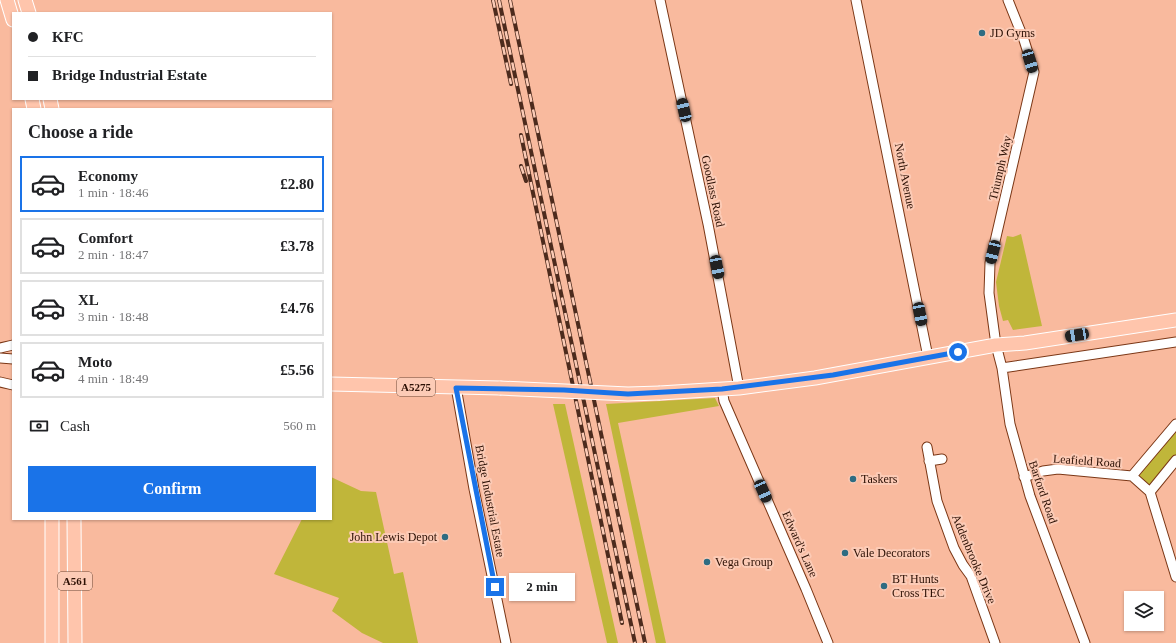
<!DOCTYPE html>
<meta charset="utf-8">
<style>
:root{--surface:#fff;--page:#f2f2f2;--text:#202124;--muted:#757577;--line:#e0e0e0;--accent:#1a73e8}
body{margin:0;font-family:Georgia,serif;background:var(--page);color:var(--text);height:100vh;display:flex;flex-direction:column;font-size:15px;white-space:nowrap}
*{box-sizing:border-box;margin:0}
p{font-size:13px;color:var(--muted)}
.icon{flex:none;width:22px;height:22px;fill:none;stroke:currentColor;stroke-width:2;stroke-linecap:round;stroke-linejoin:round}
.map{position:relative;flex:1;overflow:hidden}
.details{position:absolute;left:12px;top:108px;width:320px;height:412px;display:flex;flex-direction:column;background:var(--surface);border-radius:0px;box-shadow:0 1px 3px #0004}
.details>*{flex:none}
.guide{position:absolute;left:12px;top:12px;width:320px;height:88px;border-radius:0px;box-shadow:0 1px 3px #0004;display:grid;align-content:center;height:88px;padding:0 16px;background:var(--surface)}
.fabs{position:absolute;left:1124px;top:591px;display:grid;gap:8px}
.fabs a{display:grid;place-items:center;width:40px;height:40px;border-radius:0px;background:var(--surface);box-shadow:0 1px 3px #0004;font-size:20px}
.end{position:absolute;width:18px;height:18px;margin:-9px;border:5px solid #1a73e8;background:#fff;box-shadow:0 0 0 2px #fff}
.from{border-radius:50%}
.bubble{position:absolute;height:28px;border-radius:0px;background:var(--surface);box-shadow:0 1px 3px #0004;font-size:13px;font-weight:800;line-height:28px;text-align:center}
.car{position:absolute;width:12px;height:24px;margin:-12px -6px;border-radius:5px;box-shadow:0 0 3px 1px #0007;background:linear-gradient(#222 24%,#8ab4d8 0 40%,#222 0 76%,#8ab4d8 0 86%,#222 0)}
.guide b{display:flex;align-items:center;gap:14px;height:38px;font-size:15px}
.guide b+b{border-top:1px solid var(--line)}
.guide i{width:10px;height:10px;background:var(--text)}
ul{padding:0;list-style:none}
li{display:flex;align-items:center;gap:12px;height:56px;margin:0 8px 6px;padding:0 8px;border:2px solid var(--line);border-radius:0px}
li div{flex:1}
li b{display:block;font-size:15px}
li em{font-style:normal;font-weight:800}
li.current{border-color:var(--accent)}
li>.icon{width:36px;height:36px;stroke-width:1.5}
h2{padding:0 16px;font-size:18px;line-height:48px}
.pay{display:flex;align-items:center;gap:10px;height:44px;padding:0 16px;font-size:15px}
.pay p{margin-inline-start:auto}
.button{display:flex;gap:8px;margin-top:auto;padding:8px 16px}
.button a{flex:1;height:46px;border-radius:0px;background:var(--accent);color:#fff;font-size:16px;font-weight:800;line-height:46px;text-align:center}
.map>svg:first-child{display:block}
</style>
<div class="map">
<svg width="1176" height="643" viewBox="0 0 1176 643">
<rect width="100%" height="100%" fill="#f9ba9e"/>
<path fill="#c0b63a" d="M 1021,234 L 1042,326 L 1013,330 L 1008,320 L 1003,321 L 999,306 L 996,282 L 1007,236 L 1013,237 Z
M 715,398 L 719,406 L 618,423 L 666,643 L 656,643 L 606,404 Z
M 553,404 L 565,404 L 618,643 L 607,643 Z
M 1176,424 L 1176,460 L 1150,492 L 1132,476 Z
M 331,477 L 361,491 L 376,492 L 394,574 L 403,572 L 418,643 L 383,643 L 362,633 L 332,611 L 339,598 L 274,574 L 302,519 L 331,519 Z"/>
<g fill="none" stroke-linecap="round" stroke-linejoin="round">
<defs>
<path id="minor" d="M 660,0 L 708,224 L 739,388
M 856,0 L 928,357
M 1008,0 L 1024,40 L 1034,72 L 990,263 L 989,293 L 996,345 L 1002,368 L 1010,424 L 1030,496 L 1085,643
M 0,348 L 13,345
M 0,358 L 13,359
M 1002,368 L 1176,342
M 0,382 L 13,385
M 456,387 L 474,489 L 506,643
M 722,389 L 724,401 L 806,589 L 828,643
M 927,447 L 937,501 L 954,548 L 963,565 L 971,576 L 995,643
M 929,461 L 942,459
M 1132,476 L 1176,424
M 1024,477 L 1043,471 L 1058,469 L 1132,476 L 1150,492 L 1176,577
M 1150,492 L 1176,460"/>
<path id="highway" d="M 7,0 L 13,20
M 25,0 L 29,13
M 32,99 L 34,109
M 50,99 L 52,109
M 331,384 L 500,388
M 660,393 L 739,388 L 815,378 L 996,345 L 1025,343 L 1176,320
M 74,519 L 75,643
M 52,643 L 52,519"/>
</defs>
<use href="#minor" stroke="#7b3716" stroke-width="11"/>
<use href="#highway" stroke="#fff" stroke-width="15"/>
<use href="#minor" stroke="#fff" stroke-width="9"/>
<use href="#highway" stroke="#ffc5ac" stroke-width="13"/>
<defs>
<path id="rail" d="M 493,0 L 511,84
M 499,0 L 635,643
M 510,0 L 645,643
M 521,135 L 622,623
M 521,166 L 526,181"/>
</defs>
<use href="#rail" stroke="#4d2b1d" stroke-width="4"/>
<use href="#rail" stroke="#fccbb6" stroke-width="2.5" stroke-dasharray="8" stroke-linecap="butt"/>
<defs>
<path id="highway-bridge" d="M 500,388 L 628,394 L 660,393"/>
</defs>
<use href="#highway-bridge" stroke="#fff" stroke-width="15" stroke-linecap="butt"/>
<use href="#highway-bridge" stroke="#ffc5ac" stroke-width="13"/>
</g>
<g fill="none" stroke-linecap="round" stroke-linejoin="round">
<path stroke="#1a73e8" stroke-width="5" d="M 495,587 L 456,388 L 564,390 L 628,394 L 722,389 L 833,375 L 958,352"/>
</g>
<g fill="#2e6c82" stroke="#fccbb6" stroke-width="1.5">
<circle cx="982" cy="33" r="4"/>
<circle cx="853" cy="479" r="4"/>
<circle cx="445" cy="537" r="4"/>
<circle cx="845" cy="553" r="4"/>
<circle cx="707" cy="562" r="4"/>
<circle cx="884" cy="586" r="4"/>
</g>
<g text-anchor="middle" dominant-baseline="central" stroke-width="4" stroke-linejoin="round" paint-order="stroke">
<g fill="#fccbb6" stroke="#6a4839" stroke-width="1">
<rect x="397" y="378" width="38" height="18" rx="3"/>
<rect x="58" y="572" width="34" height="18" rx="3"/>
</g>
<g font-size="11" font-weight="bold" fill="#2c1004">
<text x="416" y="387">A5275</text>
<text x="75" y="581">A561</text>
</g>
<g font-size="12" fill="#2c1004" stroke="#fccbb6" text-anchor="start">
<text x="990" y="33">JD Gyms</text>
<text x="861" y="479">Taskers</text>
<text x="437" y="537" text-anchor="end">John Lewis Depot</text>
<text x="853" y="553">Vale Decorators</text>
<text x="715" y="562">Vega Group</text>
<text x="892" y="579">BT Hunts<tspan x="892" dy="14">Cross TEC</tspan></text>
</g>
<g font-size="12" fill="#2c1004" stroke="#fccbb6">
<text transform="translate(1000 168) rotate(-77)">Triumph Way</text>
<text transform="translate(905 176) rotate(79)">North Avenue</text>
<text transform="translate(713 191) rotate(78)">Goodlass Road</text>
<text transform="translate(1087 461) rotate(4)">Leafield Road</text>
<text transform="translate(1043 492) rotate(71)">Barford Road</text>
<text transform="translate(490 501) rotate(79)">Bridge Industrial Estate</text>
<text transform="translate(800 544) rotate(66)">Edward's Lane</text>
<text transform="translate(974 559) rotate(67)">Addenbrooke Drive</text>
</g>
</g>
</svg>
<div class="fabs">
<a><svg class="icon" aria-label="layers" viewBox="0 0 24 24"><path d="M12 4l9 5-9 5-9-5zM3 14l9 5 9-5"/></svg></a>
</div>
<i class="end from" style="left:958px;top:352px"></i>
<i class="end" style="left:495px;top:587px"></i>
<div class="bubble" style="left:509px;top:573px;width:66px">2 min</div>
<i class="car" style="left:1030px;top:61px;rotate:163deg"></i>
<i class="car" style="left:684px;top:110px;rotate:347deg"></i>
<i class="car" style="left:993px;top:252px;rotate:194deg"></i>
<i class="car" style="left:717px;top:267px;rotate:169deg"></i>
<i class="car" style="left:920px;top:314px;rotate:169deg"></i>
<i class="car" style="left:1077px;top:335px;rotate:261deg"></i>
<i class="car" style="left:763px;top:491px;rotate:156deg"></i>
<div class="guide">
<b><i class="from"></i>KFC</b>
<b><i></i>Bridge Industrial Estate</b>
</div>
<section class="details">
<h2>Choose a ride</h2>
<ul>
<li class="current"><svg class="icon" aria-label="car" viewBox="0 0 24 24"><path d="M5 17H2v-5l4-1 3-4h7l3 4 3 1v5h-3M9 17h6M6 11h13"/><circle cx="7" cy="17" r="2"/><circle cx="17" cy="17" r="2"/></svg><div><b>Economy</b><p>1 min · 18:46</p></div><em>£2.80</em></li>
<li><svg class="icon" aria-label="car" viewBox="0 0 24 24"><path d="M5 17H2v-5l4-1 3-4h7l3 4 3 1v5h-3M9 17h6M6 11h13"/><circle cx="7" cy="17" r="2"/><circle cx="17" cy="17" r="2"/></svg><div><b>Comfort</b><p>2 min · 18:47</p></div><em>£3.78</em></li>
<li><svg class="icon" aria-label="car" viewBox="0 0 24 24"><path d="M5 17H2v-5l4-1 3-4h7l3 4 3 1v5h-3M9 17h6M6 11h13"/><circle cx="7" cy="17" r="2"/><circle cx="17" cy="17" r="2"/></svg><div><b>XL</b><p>3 min · 18:48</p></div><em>£4.76</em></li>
<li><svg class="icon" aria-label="car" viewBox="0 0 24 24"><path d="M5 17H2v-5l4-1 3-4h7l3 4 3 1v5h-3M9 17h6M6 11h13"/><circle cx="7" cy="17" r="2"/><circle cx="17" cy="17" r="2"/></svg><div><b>Moto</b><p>4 min · 18:49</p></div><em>£5.56</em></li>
</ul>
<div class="pay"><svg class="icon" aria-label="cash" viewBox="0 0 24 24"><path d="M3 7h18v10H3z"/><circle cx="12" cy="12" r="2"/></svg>Cash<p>560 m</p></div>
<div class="button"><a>Confirm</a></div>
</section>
</div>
